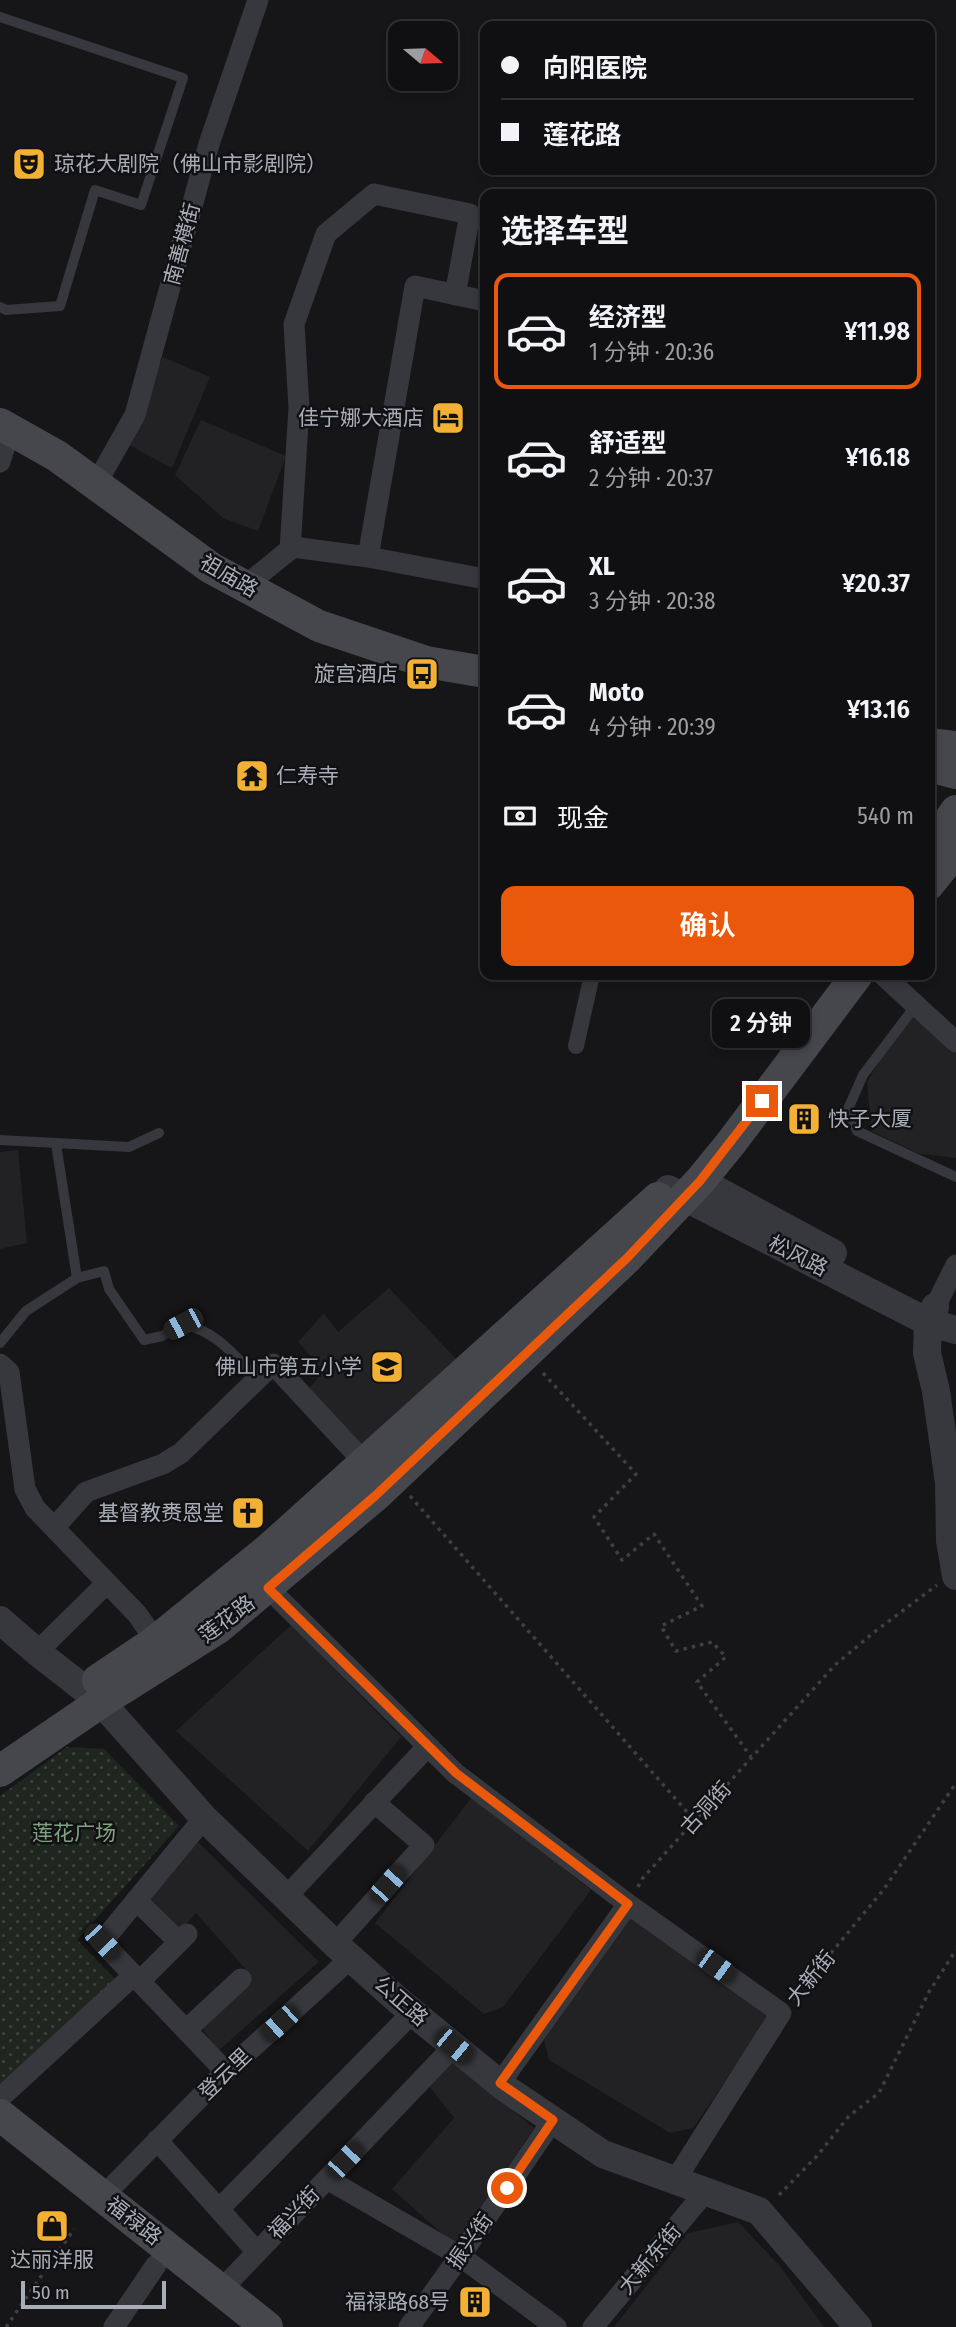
<!DOCTYPE html>
<html lang="zh">
<meta charset="utf-8">
<style>
:root{--surface:#101012;--page:#1e1e20;--text:#f1f3f6;--muted:#9c9d9f;--line:#303032;--accent:#ea580c}
body{margin:0;font-family:"Fira Sans Condensed","Noto Sans SC",sans-serif;background:var(--page);color:var(--text);height:100vh;display:flex;flex-direction:column;font-size:26px;white-space:nowrap}
*{box-sizing:border-box;margin:0}
p{font-size:23px;color:var(--muted)}
.icon{flex:none;width:38px;height:38px;fill:none;stroke:currentColor;stroke-width:2;stroke-linecap:round;stroke-linejoin:round}
.map{position:relative;flex:1;overflow:hidden}
.panel{position:absolute;left:480px;top:189px;width:455px;height:791px;display:flex;flex-direction:column;background:var(--surface);border-radius:14px;box-shadow:0 4px 10px #0003,0 0 0 2px var(--line)}
.panel>*{flex:none}
.hud{position:absolute;left:480px;top:21px;width:455px;height:154px;border-radius:14px;box-shadow:0 4px 10px #0003,0 0 0 2px var(--line);display:grid;align-content:center;height:154px;padding:0 21px;background:var(--surface)}
.needle{width:46px;rotate:109deg}
.tools{position:absolute;left:388px;top:21px;display:grid;gap:14px}
.tools a{display:grid;place-items:center;width:70px;height:70px;border-radius:14px;background:var(--surface);box-shadow:0 4px 10px #0003,0 0 0 2px var(--line);font-size:35px}
.scale{position:absolute;left:21px;bottom:18px;width:145px;box-sizing:border-box;padding-left:7px;border:4px solid #a8adb8;border-top:0;font-size:19px;line-height:24px;white-space:nowrap;color:#a8adb8;-webkit-text-stroke:5px #111113;paint-order:stroke}
.end{position:absolute;width:32px;height:32px;margin:-16px;border:9px solid #ea580c;background:#fff;box-shadow:0 0 0 4px #fff}
.from{border-radius:50%}
.bubble{position:absolute;height:49px;border-radius:14px;background:var(--surface);box-shadow:0 4px 10px #0003,0 0 0 2px var(--line);font-size:23px;font-weight:600;line-height:49px;text-align:center}
.car{position:absolute;width:21px;height:42px;margin:-21px -10px;border-radius:9px;box-shadow:0 0 5px 2px #0007;background:linear-gradient(#222 24%,#8ab4d8 0 40%,#222 0 76%,#8ab4d8 0 86%,#222 0)}
.hud b{display:flex;align-items:center;gap:24px;height:66px;font-size:26px}
.hud b+b{border-top:2px solid var(--line)}
.hud i{width:18px;height:18px;background:var(--text)}
ul{padding:0;list-style:none}
li{display:flex;align-items:center;gap:21px;height:116px;margin:0 14px 10px;padding:0 7px;border:4px solid transparent;border-radius:14px}
li div{flex:1}
li b{display:block;font-size:26px}
li em{font-style:normal;font-weight:600}
li.selected{border-color:var(--accent)}
li>.icon{width:63px;height:63px;stroke-width:1.5}
h2{padding:0 21px;font-size:32px;line-height:84px}
.pay{display:flex;align-items:center;gap:18px;height:77px;padding:0 21px;font-size:26px}
.pay p{margin-inline-start:auto}
.primary-button{display:flex;gap:14px;margin-top:auto;padding:14px 21px}
.primary-button a{flex:1;height:80px;border-radius:14px;background:var(--accent);color:#fff;font-size:28px;font-weight:600;line-height:80px;text-align:center}
.map>svg:first-child{display:block}
</style>
<div class="map">
<svg width="956" height="2327" viewBox="0 0 956 2327">
<defs>
<pattern id="grass-dots" width="8" height="8" patternUnits="userSpaceOnUse" patternTransform="scale(1.75)"><rect width="8" height="8" fill="#1e261f"/><path d="M2 2h.1M6 6h.1" fill="none" stroke="#3c433d" stroke-width="1.8" stroke-linecap="round"/></pattern>
</defs>
<rect width="100%" height="100%" fill="#161618"/>
<path fill="#222225" d="M 163,357 L 210,377 L 172,468 L 125,443 Z
M 201,420 L 286,456 L 258,531 L 223,518 L 175,475 Z
M 914,1014 L 956,1052 L 956,1158 L 920,1154 L 871,1131 L 867,1082 L 892,1040 Z
M 18,1150 L 27,1243 L 0,1249 L 0,1152 Z
M 389,1288 L 459,1362 L 363,1451 L 304,1394 L 324,1371 L 298,1342 L 324,1313 L 338,1332 Z
M 291,1625 L 401,1737 L 308,1851 L 176,1731 Z
M 472,1797 L 591,1890 L 503,2007 L 484,2014 L 375,1923 Z
M 195,1839 L 319,1962 L 218,2051 L 201,2027 L 250,1974 L 196,1913 L 177,1934 L 144,1901 Z
M 629,1914 L 771,2015 L 693,2128 L 670,2133 L 549,2060 L 544,2040 Z
M 453,2061 L 534,2128 L 455,2245 L 392,2189 L 454,2118 L 429,2086 Z
M 738,2222 L 779,2265 L 824,2327 L 614,2327 L 688,2233 Z"/>
<path fill="url(#grass-dots)" d="M 67,1747 L 104,1749 L 179,1826 L 77,1940 L 119,1983 L 0,2095 L 0,1796 Z"/>
<g fill="none" stroke-linecap="round" stroke-linejoin="round">
<path stroke="#3d3f44" stroke-width="3.5" stroke-dasharray="3.5 5" stroke-linecap="butt" d="M 543,1373 L 636,1474 L 594,1517 L 622,1560 L 654,1534 L 702,1606 L 661,1626 L 676,1651 L 712,1642 L 726,1657 L 697,1682 L 751,1757
M 410,1496 L 695,1821
M 638,1887 L 642,1879 L 835,1665 L 873,1633 L 937,1585
M 793,1999 L 884,1889 L 956,1783
M 779,2195 L 817,2156 L 849,2116 L 879,2093 L 929,1992 L 956,1950
M 6,2327 L 74,2229"/>
<path stroke="#37383d" stroke-width="10" d="M 0,17 L 183,78 L 141,205 L 95,190 L 60,306 L 6,310 L 0,307
M 916,1005 L 863,1075 L 848,1109 L 857,1131 L 956,1177
M 0,1140 L 129,1147 L 159,1133
M 56,1144 L 77,1278
M 0,1343 L 26,1311 L 77,1278 L 104,1271 L 109,1289 L 144,1340 L 162,1336 L 183,1324 C 216,1331 234,1355 257,1378"/>
<path stroke="#37383d" stroke-width="16" d="M 576,1046 L 592,975"/>
<path stroke="#37383d" stroke-width="21" d="M 0,462 L 4,449
M 96,484 L 135,415 L 209,144 L 258,0
M 290,550 L 299,408 L 294,324 L 326,234 L 374,194 L 470,214 L 455,295
M 368,557 L 485,579
M 245,586 L 293,547 L 368,557 L 415,286 L 485,301
M 883,975 L 956,1042
M 935,1307 L 956,1265
M 0,1364 L 9,1372 L 25,1489 L 35,1508 L 137,1614 L 156,1641
M 54,1528 L 86,1492 L 163,1464 L 181,1453 L 273,1364 L 365,1463
M 268,1588 L 455,1773 L 628,1904 L 781,2013 L 676,2179
M 37,1652 L 107,1583
M 204,1818 L 102,1942 L 226,2072
M 287,1896 L 428,1746
M 136,1900 L 179,1942
M 335,1944 L 424,1845 L 374,1802
M 140,1981 L 187,1934
M 186,2030 L 241,1979
M 500,2083 L 628,1904
M 0,2098 L 134,1975
M 157,2140 L 257,2252
M 327,2179 L 460,2256 L 556,2327
M 103,2196 L 219,2078 L 352,1957
M 220,2208 L 413,2012
M 221,2290 L 454,2046
M 114,2327 L 156,2265
M 409,2327 L 460,2256 L 553,2120
M 593,2327 L 706,2191"/>
<path stroke="#37383d" stroke-width="28" d="M 700,1181 L 833,1253
M 668,1189 L 928,1322 L 956,1330
M 935,1307 L 928,1322 L 927,1353 L 936,1391 L 944,1447 L 949,1483 L 950,1541 L 956,1576
M 0,1620 L 37,1652 L 101,1702 L 204,1818 L 335,1944 L 400,2002 L 505,2088 L 603,2154 L 759,2211 L 858,2327"/>
<path stroke="#45474d" stroke-width="32" d="M 0,424 L 57,456 L 211,568 L 319,626 L 426,662 L 485,672
M 929,744 L 956,747
M 929,766 L 956,773
M 929,849 L 956,811
M 929,884 L 956,850
M 98,1680 L 156,1641 L 270,1548 L 658,1198
M 0,1771 L 101,1702 L 218,1628 L 375,1496 L 627,1258 L 700,1181 L 731,1143 L 857,975
M 0,2115 L 267,2327"/>
</g>
<g fill="none" stroke-linecap="round" stroke-linejoin="round">
<path stroke="#ea580c" stroke-width="9" d="M 507,2188 L 553,2120 L 500,2083 L 628,1904 L 456,1773 L 268,1588 L 375,1496 L 627,1258 L 700,1181 L 762,1101"/>
</g>
<defs>
<symbol id="theatre-square" viewBox="-11 -11 22 22"><rect x="-9" y="-9" width="18" height="18" rx="4" fill="#f2b134" stroke="#111113"/><path d="M-5-5.5Q0-4 5-5.5V0Q5 5 0 6Q-5 5-5 0ZM-3.3-2.5H-1v1.5H-3.3ZM1-2.5H3.3v1.5H1ZM-2.8 1Q0 5.5 2.8 1Z" fill="#111"/></symbol>
<symbol id="hotel-square" viewBox="-11 -11 22 22"><rect x="-9" y="-9" width="18" height="18" rx="4" fill="#f2b134" stroke="#111113"/><path d="M-6-4.5h1.5V1H6V5H4.5V3h-9V5H-6ZM-4 0a1.8 1.8 0 1 1 3.6 0ZM.5 0V-2.5h3Q6-2.5 6 0Z" fill="#111"/></symbol>
<symbol id="bus-square" viewBox="-11 -11 22 22"><rect x="-9" y="-9" width="18" height="18" rx="4" fill="#f2b134" stroke="#111113"/><path d="M-5-6H5V4H4V6H2V4H-2V6H-4V4H-5ZM-3.5-4V0h7V-4ZM-3.5 1.2v1.5H-2V1.2ZM2 1.2v1.5H3.5V1.2Z" fill="#111"/></symbol>
<symbol id="temple-square" viewBox="-11 -11 22 22"><rect x="-9" y="-9" width="18" height="18" rx="4" fill="#f2b134" stroke="#111113"/><path d="M0-6L5-2H3V0L6.5 2.5H4V6H1.5V3h-3V6H-4V2.5H-6.5L-3 0V-2H-5Z" fill="#111"/></symbol>
<symbol id="building-square" viewBox="-11 -11 22 22"><rect x="-9" y="-9" width="18" height="18" rx="4" fill="#f2b134" stroke="#111113"/><path d="M-4-6H4V6H1V3H-1V6H-4ZM-2.5-4.3h1.7v1.8h-1.7ZM.8-4.3h1.7v1.8H.8ZM-2.5-1h1.7V.8h-1.7ZM.8-1h1.7V.8H.8Z" fill="#111"/></symbol>
<symbol id="school-square" viewBox="-11 -11 22 22"><rect x="-9" y="-9" width="18" height="18" rx="4" fill="#f2b134" stroke="#111113"/><path d="M0-5L7-2L0 1L-7-2ZM-4 1L0 2.5L4 1V4Q0 6-4 4Z" fill="#111"/></symbol>
<symbol id="church-square" viewBox="-11 -11 22 22"><rect x="-9" y="-9" width="18" height="18" rx="4" fill="#f2b134" stroke="#111113"/><path d="M-1.2-6h2.4v3.5h3.3v2.4h-3.3V6h-2.4V-.1h-3.3v-2.4h3.3Z" fill="#111"/></symbol>
<symbol id="shop-square" viewBox="-11 -11 22 22"><rect x="-9" y="-9" width="18" height="18" rx="4" fill="#f2b134" stroke="#111113"/><path d="M-5-2.5h2.3a2.7 3.5 0 0 1 5.4 0H5L5.5 6h-11ZM-1.5-2.5h3a1.5 2.3 0 0 0-3 0Z" fill="#111"/></symbol>
</defs>
<g fill-rule="evenodd">
<use href="#theatre-square" x="10" y="145" width="38" height="38"/>
<use href="#hotel-square" x="429" y="399" width="38" height="38"/>
<use href="#bus-square" x="403" y="655" width="38" height="38"/>
<use href="#temple-square" x="233" y="757" width="38" height="38"/>
<use href="#building-square" x="785" y="1100" width="38" height="38"/>
<use href="#school-square" x="368" y="1348" width="38" height="38"/>
<use href="#church-square" x="229" y="1494" width="38" height="38"/>
<use href="#shop-square" x="33" y="2207" width="38" height="38"/>
<use href="#building-square" x="456" y="2283" width="38" height="38"/>
</g>
<g text-anchor="middle" dominant-baseline="central" stroke-width="5" stroke-linejoin="round" paint-order="stroke">
<g font-size="21" fill="#a8adb8" stroke="#111113" text-anchor="end">
<text x="54" y="164" text-anchor="start">琼花大剧院（佛山市影剧院）</text>
<text x="424" y="418">佳宁娜大酒店</text>
<text x="398" y="674">旋宫酒店</text>
<text x="276" y="776" text-anchor="start">仁寿寺</text>
<text x="828" y="1119" text-anchor="start">快子大厦</text>
<text x="362" y="1367">佛山市第五小学</text>
<text x="224" y="1513">基督教赉恩堂</text>
<text x="52" y="2260" text-anchor="middle">达丽洋服</text>
<text x="450" y="2302">福禄路68号</text>
</g>
<g font-size="21" fill="#a8adb8" stroke="#111113">
<text transform="translate(182 244) rotate(-75)">南善横街</text>
<text transform="translate(229 576) rotate(30)">祖庙路</text>
<text transform="translate(798 1256) rotate(27)">松风路</text>
<text transform="translate(227 1619) rotate(-37)">莲花路</text>
<text transform="translate(706 1808) rotate(-48)">古洞街</text>
<text transform="translate(811 1978) rotate(-51)">大新街</text>
<text transform="translate(401 2001) rotate(41)">公正路</text>
<text transform="translate(225 2074) rotate(-44)">登云里</text>
<text transform="translate(294 2213) rotate(-46)">福兴街</text>
<text transform="translate(134 2221) rotate(38)">福禄路</text>
<text transform="translate(470 2241) rotate(-55)">振兴街</text>
<text transform="translate(650 2259) rotate(-50)">大新东街</text>
</g>
<g font-size="21" fill="#7fa381" stroke="#111113">
<text x="74" y="1833">莲花广场</text>
</g>
</g>
</svg>
<div class="tools">
<a><svg class="needle" viewBox="-14 -14 28 28"><path d="M0-13l5 13h-10z" fill="#e53935"/><path d="M0 13l5-13h-10z" fill="#9c9d9f"/></svg></a>
</div>
<div class="scale">50 m</div>
<i class="end from" style="left:507px;top:2188px"></i>
<i class="end" style="left:762px;top:1101px"></i>
<div class="bubble" style="left:712px;top:999px;width:98px">2 分钟</div>
<i class="car" style="left:183px;top:1324px;rotate:242deg"></i>
<i class="car" style="left:388px;top:1884px;rotate:42deg"></i>
<i class="car" style="left:102px;top:1942px;rotate:136deg"></i>
<i class="car" style="left:716px;top:1966px;rotate:126deg"></i>
<i class="car" style="left:280px;top:2023px;rotate:228deg"></i>
<i class="car" style="left:454px;top:2046px;rotate:130deg"></i>
<i class="car" style="left:345px;top:2160px;rotate:44deg"></i>
<div class="hud">
<b><i class="from"></i>向阳医院</b>
<b><i></i>莲花路</b>
</div>
<section class="panel">
<h2>选择车型</h2>
<ul>
<li class="selected"><svg class="icon" aria-label="car" viewBox="0 0 24 24"><path d="M5 17H2v-5l4-1 3-4h7l3 4 3 1v5h-3M9 17h6M6 11h13"/><circle cx="7" cy="17" r="2"/><circle cx="17" cy="17" r="2"/></svg><div><b>经济型</b><p>1 分钟 · 20:36</p></div><em>¥11.98</em></li>
<li><svg class="icon" aria-label="car" viewBox="0 0 24 24"><path d="M5 17H2v-5l4-1 3-4h7l3 4 3 1v5h-3M9 17h6M6 11h13"/><circle cx="7" cy="17" r="2"/><circle cx="17" cy="17" r="2"/></svg><div><b>舒适型</b><p>2 分钟 · 20:37</p></div><em>¥16.18</em></li>
<li><svg class="icon" aria-label="car" viewBox="0 0 24 24"><path d="M5 17H2v-5l4-1 3-4h7l3 4 3 1v5h-3M9 17h6M6 11h13"/><circle cx="7" cy="17" r="2"/><circle cx="17" cy="17" r="2"/></svg><div><b>XL</b><p>3 分钟 · 20:38</p></div><em>¥20.37</em></li>
<li><svg class="icon" aria-label="car" viewBox="0 0 24 24"><path d="M5 17H2v-5l4-1 3-4h7l3 4 3 1v5h-3M9 17h6M6 11h13"/><circle cx="7" cy="17" r="2"/><circle cx="17" cy="17" r="2"/></svg><div><b>Moto</b><p>4 分钟 · 20:39</p></div><em>¥13.16</em></li>
</ul>
<div class="pay"><svg class="icon" aria-label="cash" viewBox="0 0 24 24"><path d="M3 7h18v10H3z"/><circle cx="12" cy="12" r="2"/></svg>现金<p>540 m</p></div>
<div class="primary-button"><a>确认</a></div>
</section>
</div>
